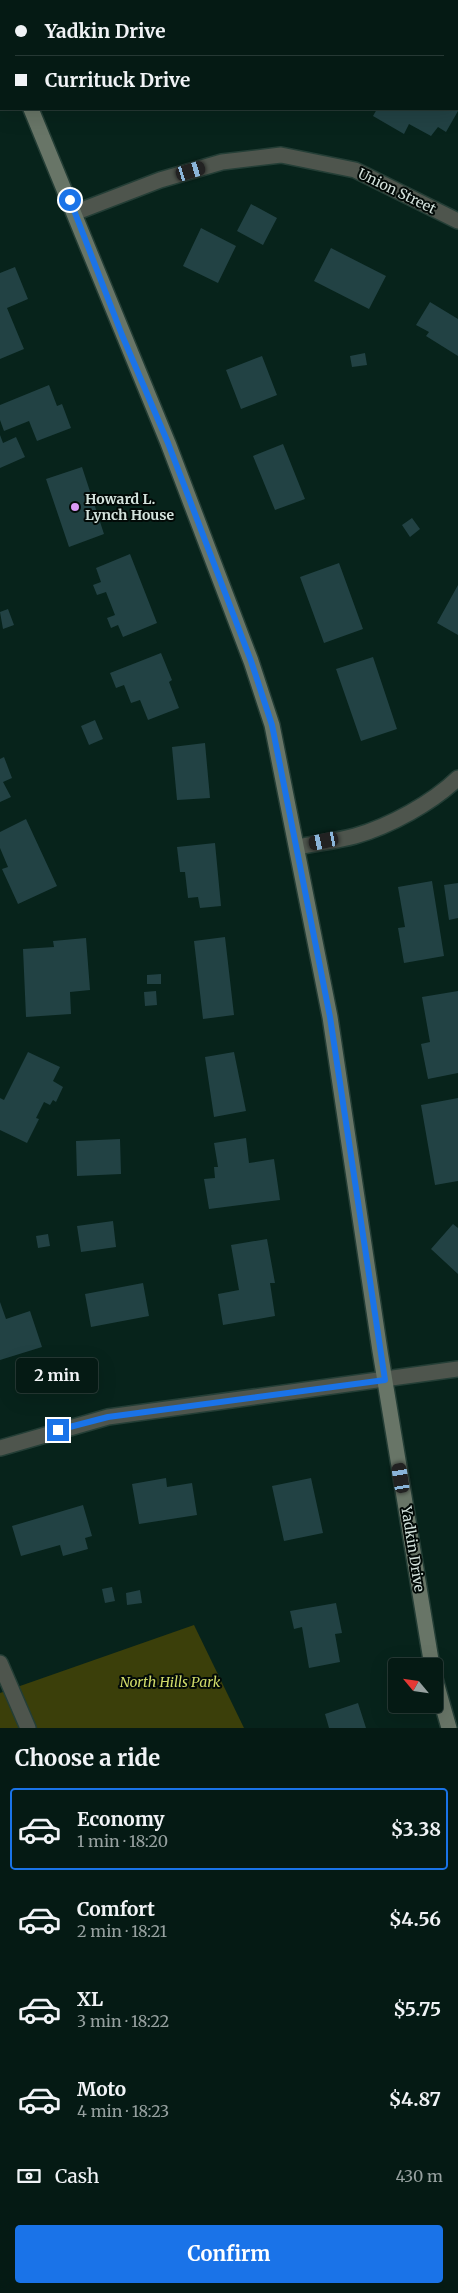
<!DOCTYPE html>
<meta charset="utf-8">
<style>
:root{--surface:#051a14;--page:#0e231d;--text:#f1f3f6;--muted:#97a1a0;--line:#263834;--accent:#1a73e8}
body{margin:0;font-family:Merriweather,serif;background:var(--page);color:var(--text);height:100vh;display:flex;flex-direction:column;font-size:19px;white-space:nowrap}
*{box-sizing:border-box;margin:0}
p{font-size:16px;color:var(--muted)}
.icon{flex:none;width:28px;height:28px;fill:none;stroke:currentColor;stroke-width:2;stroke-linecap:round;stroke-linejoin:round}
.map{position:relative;height:1728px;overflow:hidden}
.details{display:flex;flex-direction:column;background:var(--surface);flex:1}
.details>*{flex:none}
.top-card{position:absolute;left:0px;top:0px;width:459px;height:110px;box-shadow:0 5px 20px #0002,0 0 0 1px var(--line);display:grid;align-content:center;height:110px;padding:0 15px;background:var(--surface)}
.needle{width:32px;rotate:299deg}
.controls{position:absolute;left:388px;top:1658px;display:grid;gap:10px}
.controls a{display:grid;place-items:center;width:55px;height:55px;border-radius:5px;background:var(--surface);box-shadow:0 5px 20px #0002,0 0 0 1px var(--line);font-size:25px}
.end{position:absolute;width:22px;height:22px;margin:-11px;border:6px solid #1a73e8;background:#fff;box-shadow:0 0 0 2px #fff}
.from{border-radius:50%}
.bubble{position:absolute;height:35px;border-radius:5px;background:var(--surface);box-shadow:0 5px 20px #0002,0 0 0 1px var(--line);font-size:16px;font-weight:700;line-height:35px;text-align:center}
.car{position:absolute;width:15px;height:30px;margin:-15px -8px;border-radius:6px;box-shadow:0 0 4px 1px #0007;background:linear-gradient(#222 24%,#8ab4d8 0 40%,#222 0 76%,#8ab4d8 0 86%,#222 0)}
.top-card b{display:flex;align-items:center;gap:18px;height:48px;font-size:19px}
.top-card b+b{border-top:1px solid var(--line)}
.top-card i{width:12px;height:12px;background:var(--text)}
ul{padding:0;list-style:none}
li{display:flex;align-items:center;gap:15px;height:82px;margin:0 10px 8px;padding:0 5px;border:2px solid transparent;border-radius:5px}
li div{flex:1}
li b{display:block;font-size:19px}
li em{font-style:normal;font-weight:700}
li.current{border-color:var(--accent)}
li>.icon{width:45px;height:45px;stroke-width:1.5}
h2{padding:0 15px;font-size:22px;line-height:60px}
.pay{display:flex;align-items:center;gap:12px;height:55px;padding:0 15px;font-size:19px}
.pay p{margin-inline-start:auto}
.cta{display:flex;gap:10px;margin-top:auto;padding:10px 15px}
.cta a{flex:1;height:58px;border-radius:5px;background:var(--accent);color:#fff;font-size:20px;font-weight:700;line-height:58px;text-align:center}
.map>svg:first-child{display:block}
</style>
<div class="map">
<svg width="458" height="1728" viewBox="0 0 458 1728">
<rect width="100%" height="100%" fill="#07231b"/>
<path fill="#3b3f0a" d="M 194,1625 L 244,1728 L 0,1728 L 0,1693 Z"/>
<path fill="#224244" d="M 377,109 L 458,109 L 458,111 L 446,132 L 438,127 L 431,136 L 409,124 L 404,134 L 373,116 Z
M 251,204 L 277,218 L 263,245 L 237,231 Z
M 201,228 L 236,246 L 218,283 L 183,266 Z
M 331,248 L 386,276 L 369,309 L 314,281 Z
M 15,267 L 28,299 L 7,308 L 24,349 L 0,359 L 0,273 Z
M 430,302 L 458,319 L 458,356 L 426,336 L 429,332 L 416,325 Z
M 365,353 L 367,365 L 352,367 L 350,356 Z
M 262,356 L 277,395 L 241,409 L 226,370 Z
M 49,385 L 57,406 L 62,404 L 71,428 L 37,441 L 29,421 L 4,431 L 0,420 L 0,405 Z
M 0,435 L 3,443 L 16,437 L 25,457 L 0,468 Z
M 283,444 L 305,499 L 275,510 L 253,456 Z
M 82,467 L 104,534 L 69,547 L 46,479 Z
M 412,518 L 420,529 L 410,537 L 402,525 Z
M 130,554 L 157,623 L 123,637 L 118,625 L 111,628 L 107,618 L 115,615 L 106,592 L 97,595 L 93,585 L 101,582 L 96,568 Z
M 339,563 L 363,629 L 324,643 L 300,577 Z
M 458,585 L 458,635 L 437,623 Z
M 8,609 L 14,625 L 3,629 L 0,612 Z
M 161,653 L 172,680 L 169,682 L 179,708 L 148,720 L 140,700 L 131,703 L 124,685 L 116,688 L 110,673 Z
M 373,657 L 397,729 L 361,741 L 336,669 Z
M 95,720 L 103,739 L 89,745 L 81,726 Z
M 205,743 L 210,798 L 177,800 L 172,747 Z
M 4,757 L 12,778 L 3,782 L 11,797 L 0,802 L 0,759 Z
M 26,819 L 57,886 L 18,904 L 2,869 L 8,867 L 0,848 L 0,832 Z
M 215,843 L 221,906 L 200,908 L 198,897 L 188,898 L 185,872 L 180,872 L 177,847 Z
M 432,881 L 444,956 L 404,963 L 398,928 L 405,927 L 398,887 Z
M 458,883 L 458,918 L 449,920 L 444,885 Z
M 225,937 L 234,1015 L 203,1019 L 194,941 Z
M 86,938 L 90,990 L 70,992 L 71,1014 L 26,1017 L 23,949 L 54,947 L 53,941 Z
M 161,974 L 161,984 L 147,984 L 147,975 Z
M 156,991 L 157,1005 L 145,1006 L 144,992 Z
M 458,991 L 458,1073 L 428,1079 L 421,1044 L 430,1042 L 422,997 Z
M 28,1052 L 60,1067 L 53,1081 L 63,1087 L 56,1102 L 53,1100 L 50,1105 L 44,1102 L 36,1118 L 39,1119 L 27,1143 L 0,1130 L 0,1098 L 4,1100 Z
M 234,1052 L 246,1111 L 214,1117 L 205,1057 Z
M 458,1098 L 458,1181 L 435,1185 L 421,1105 Z
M 246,1138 L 249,1163 L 274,1159 L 280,1200 L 209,1209 L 204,1179 L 215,1178 L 214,1167 L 218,1167 L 214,1143 Z
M 120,1139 L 121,1174 L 77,1176 L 76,1141 Z
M 113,1221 L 116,1247 L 81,1252 L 77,1226 Z
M 453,1224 L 458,1228 L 458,1274 L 431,1249 Z
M 48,1234 L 50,1246 L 38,1248 L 36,1236 Z
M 267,1239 L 275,1283 L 270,1283 L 275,1316 L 223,1325 L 218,1294 L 239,1290 L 231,1245 Z
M 143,1283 L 149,1316 L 91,1327 L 85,1294 Z
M 0,1302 L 6,1319 L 30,1311 L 42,1347 L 0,1360 Z
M 166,1478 L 167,1487 L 192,1483 L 197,1515 L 139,1524 L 132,1484 Z
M 311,1478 L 323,1533 L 284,1541 L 272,1486 Z
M 83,1505 L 92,1536 L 85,1538 L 88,1549 L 63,1556 L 60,1545 L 21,1556 L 12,1526 Z
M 112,1587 L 115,1601 L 105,1603 L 102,1589 Z
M 140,1590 L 142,1603 L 127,1605 L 126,1593 Z
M 336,1603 L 342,1633 L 335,1634 L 340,1662 L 309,1668 L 302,1627 L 294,1629 L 290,1611 Z
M 358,1703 L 366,1728 L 329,1728 L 325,1714 Z"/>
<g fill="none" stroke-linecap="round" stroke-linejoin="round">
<defs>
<path id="street" d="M 74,213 L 160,180 L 222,162 L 281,155 L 355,170 L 458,221
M 298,847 C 317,843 337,841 355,836 C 390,826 432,803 458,778
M 0,1448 L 108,1417 L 458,1369
M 0,1663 L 28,1728"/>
<path id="secondary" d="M 0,47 L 1,50
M 31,109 L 168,443 L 251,661 L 272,725 L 330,1017 L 380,1351 L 432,1666
M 434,1675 L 449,1728"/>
</defs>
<use href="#street" stroke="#243e36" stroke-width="18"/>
<use href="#secondary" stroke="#243e36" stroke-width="18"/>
<use href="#street" stroke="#4e554d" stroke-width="15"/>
<use href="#secondary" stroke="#687567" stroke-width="15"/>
</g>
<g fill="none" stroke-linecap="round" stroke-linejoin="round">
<path stroke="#1a73e8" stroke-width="6" d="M 58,1430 L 108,1417 L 385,1380 L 330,1017 L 272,725 L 251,661 L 168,443 L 122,335 L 70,200"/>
</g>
<circle fill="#da9af6" stroke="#020a07" stroke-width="2" cx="75" cy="507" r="5"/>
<g text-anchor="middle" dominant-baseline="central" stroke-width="4" stroke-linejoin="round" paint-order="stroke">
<g font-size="14" fill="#d3e2dc" stroke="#020a07">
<text transform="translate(397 191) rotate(26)">Union Street</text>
<text transform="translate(413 1549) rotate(81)">Yadkin Drive</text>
</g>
<g font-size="14" font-weight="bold" fill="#d3e2dc" stroke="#020a07" text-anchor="start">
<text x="85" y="499">Howard L.<tspan x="85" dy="16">Lynch House</tspan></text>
</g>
<g font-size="14" font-style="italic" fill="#d0da69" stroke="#020a07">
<text x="170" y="1682">North Hills Park</text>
</g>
</g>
</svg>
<div class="controls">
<a><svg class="needle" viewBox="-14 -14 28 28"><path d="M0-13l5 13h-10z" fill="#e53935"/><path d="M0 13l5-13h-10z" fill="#97a1a0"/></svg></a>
</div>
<i class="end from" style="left:70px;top:200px"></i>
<i class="end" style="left:58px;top:1430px"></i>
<div class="bubble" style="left:16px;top:1358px;width:82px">2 min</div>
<i class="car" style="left:191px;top:171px;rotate:73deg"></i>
<i class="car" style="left:324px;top:841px;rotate:258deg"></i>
<i class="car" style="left:401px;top:1478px;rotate:351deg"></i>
<div class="top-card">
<b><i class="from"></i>Yadkin Drive</b>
<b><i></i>Currituck Drive</b>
</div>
</div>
<section class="details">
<h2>Choose a ride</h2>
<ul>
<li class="current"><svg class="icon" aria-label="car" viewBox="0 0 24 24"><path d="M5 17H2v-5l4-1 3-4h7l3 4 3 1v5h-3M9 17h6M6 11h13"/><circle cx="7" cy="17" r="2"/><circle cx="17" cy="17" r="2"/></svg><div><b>Economy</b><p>1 min · 18:20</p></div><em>$3.38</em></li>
<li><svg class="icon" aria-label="car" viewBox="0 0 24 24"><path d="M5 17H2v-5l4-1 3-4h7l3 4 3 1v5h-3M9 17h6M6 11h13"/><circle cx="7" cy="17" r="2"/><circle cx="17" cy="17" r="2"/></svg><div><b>Comfort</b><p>2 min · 18:21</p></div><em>$4.56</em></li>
<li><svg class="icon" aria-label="car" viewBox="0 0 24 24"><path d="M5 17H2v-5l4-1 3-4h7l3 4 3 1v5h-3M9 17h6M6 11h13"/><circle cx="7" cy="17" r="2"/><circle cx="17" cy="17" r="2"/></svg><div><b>XL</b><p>3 min · 18:22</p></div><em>$5.75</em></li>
<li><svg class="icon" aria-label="car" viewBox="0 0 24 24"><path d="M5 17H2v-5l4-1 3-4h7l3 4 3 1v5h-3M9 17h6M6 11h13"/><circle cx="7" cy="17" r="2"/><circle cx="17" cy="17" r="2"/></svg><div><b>Moto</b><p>4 min · 18:23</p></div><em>$4.87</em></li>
</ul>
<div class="pay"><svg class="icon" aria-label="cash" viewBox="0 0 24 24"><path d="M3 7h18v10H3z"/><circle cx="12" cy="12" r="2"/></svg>Cash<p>430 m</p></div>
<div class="cta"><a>Confirm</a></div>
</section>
